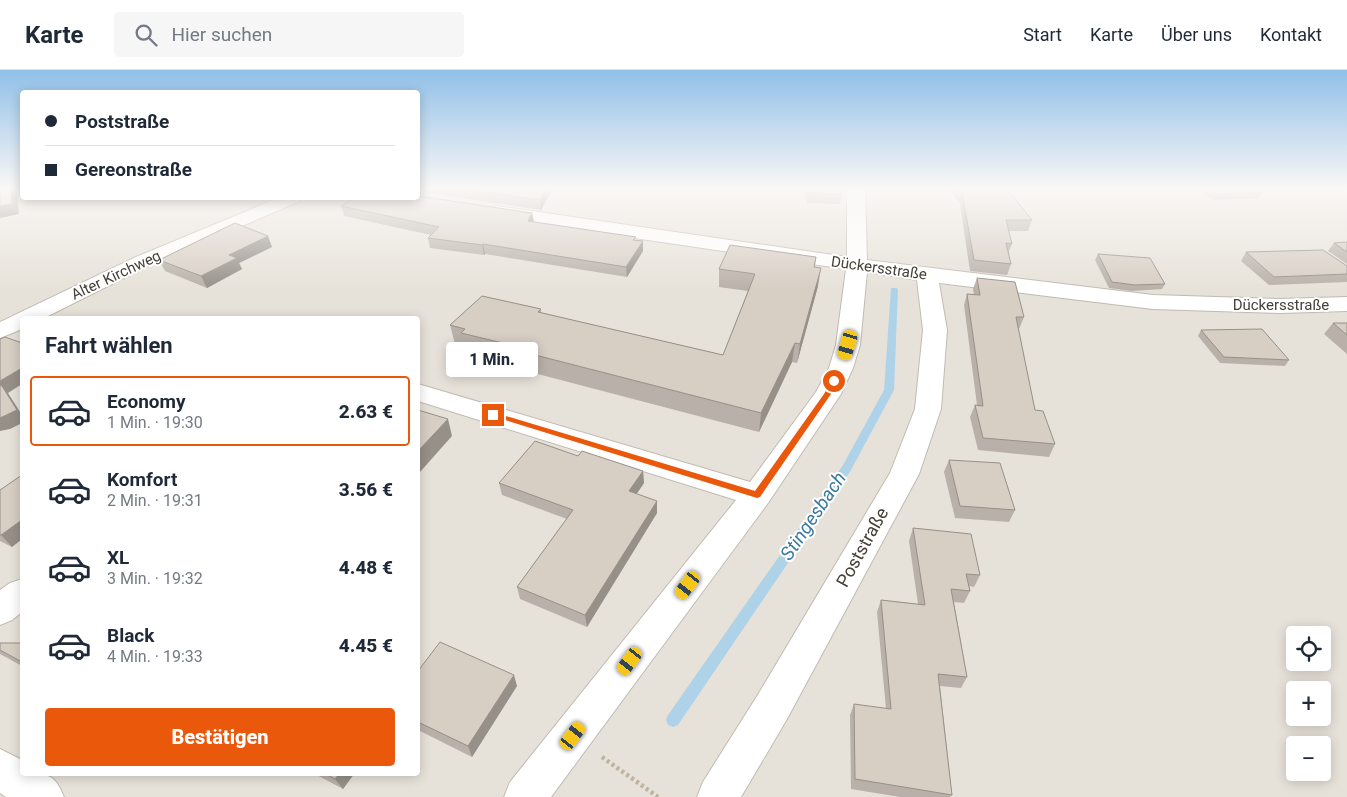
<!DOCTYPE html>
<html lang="de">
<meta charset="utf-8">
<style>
:root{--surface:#fff;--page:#f6f6f7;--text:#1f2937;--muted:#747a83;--line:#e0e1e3;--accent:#ea580c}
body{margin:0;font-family:Roboto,sans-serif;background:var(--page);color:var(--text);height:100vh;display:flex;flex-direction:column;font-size:19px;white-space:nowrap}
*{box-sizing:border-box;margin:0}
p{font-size:16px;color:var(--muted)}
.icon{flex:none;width:28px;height:28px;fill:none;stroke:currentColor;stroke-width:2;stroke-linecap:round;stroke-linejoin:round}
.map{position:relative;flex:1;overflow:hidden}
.details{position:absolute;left:20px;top:246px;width:400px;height:460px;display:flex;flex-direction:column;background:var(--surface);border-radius:5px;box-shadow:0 2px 12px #0003}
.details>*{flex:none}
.guide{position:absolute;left:20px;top:20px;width:400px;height:110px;border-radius:5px;box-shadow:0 2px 12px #0003;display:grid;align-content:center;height:110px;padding:0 25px;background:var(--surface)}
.controls{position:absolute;left:1286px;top:556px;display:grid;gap:10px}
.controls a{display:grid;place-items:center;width:45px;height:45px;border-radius:5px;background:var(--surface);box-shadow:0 2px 12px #0003;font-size:25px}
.end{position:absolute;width:22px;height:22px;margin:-11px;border:6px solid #ea580c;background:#fff;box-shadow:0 0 0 2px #fff}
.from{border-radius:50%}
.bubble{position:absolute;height:35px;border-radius:5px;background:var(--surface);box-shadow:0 2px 12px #0003;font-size:16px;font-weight:800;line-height:35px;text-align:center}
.car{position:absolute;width:15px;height:30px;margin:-15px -8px;border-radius:6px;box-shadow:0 0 4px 1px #0007;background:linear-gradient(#f5c518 24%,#345 0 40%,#f5c518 0 76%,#345 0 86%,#f5c518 0)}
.guide b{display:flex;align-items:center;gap:18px;height:48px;font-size:19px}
.guide b+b{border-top:1px solid var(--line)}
.guide i{width:12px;height:12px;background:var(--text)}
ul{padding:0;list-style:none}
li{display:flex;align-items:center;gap:15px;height:70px;margin:0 10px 8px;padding:0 15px;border:2px solid transparent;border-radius:5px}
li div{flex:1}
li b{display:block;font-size:19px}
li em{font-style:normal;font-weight:800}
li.on{border-color:var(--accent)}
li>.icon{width:45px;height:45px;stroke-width:1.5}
h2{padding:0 25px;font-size:22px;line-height:60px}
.cta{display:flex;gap:10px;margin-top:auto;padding:10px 25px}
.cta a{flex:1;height:58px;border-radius:5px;background:var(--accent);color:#fff;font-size:20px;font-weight:800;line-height:58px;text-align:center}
header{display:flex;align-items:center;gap:30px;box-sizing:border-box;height:70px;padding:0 25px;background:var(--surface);border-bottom:1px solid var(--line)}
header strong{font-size:24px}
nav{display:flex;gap:28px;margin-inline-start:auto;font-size:18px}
.search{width:350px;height:45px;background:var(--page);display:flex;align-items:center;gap:12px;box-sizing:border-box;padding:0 18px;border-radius:5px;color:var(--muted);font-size:19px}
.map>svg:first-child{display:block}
</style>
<header>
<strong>Karte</strong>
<div class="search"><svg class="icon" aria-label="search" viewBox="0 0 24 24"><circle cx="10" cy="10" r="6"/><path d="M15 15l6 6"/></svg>Hier suchen</div>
<nav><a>Start</a><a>Karte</a><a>Über uns</a><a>Kontakt</a></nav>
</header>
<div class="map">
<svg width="1347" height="727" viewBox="0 0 1347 727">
<rect width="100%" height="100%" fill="#f3f0ea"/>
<path fill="#e7e2d9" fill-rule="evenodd" d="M 0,119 L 22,119 L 22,128 L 418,128 L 418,119 L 1347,119 L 1347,727 L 0,727 ZM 22,249 L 418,249 L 418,704 L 22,704 ZM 1295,565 L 1322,565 L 1322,592 L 1295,592 ZM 1295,620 L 1322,620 L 1322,648 L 1295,648 ZM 1295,675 L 1322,675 L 1322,702 L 1295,702 Z"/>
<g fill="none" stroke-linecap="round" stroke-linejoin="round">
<path fill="#aed3e8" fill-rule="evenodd" d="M 891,218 L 897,218 L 898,220 L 894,320 L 851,400 L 678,655 L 673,657 L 668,655 L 666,650 L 668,645 L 843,395 L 884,320 Z"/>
<defs>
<path id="minor" d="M 847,119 L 865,119 L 867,190 L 1153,225 L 1280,229 L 1347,227 L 1347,241 L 1280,243 L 1153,239 L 939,213 L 947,260 L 941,339 L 919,404 L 787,649 L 741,727 L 697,727 L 703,712 L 759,623 L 890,403 L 915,339 L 923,260 L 917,210 L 867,202 L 860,275 L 853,298 L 841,324 L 768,433 L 551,727 L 504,727 L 510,712 L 736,430 L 418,331 L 418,314 L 750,412 L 816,322 L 829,298 L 836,275 L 846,199 L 497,148 L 490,146 L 488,142 L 490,138 L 497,136 L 847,187 Z
M 278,128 L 301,128 L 298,132 L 150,195 L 42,249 L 22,249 L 22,259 L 0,268 L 0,252 L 136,187 Z
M 22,509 L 22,542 L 12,550 L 0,555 L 0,520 L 10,513 Z
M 0,679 L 22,690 L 22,704 C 47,704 54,702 64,727 L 6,727 L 0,723 Z"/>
</defs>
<use href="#minor" stroke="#c1bab1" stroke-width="2"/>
<path stroke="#beb2a1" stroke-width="4.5" stroke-dasharray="3 3" stroke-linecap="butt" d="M 602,687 L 658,727"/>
<use href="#minor" fill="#fff" fill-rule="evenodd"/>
</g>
<path fill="#b9b1a9" d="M 418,118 L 553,118 L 541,140 L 418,121 L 418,123 Z
M 804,118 L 840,118 L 842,124 L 840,134 L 807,133 Z
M 949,118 L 1006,118 L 1032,150 L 1028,161 L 1008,161 L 1012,174 L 1008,183 L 1011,194 L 1007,205 L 970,201 L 960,134 Z
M 1197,118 L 1255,118 L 1262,123 L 1258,128 L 1213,130 Z
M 341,136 L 532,143 L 534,152 L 636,170 L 643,181 L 627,207 L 485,184 L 484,185 L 430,178 L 428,168 L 431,165 L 344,146 Z
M 268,166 L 272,177 L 239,193 L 242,199 L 207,218 L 165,201 L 159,190 Z
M 1347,172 L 1347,194 L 1328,181 L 1334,173 Z
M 1246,182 L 1347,196 L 1347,212 L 1269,215 L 1241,191 Z
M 1098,184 L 1165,214 L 1162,219 L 1132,221 L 1109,218 L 1095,190 Z
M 816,187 L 815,197 L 818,216 L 797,293 L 792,292 L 759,362 L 511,297 L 510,293 L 466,281 L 465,276 L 455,274 L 450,255 L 541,239 L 541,243 L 723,285 L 748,221 L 719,217 L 719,199 Z
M 977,208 L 1024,247 L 1019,259 L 1018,259 L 1035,340 L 1055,374 L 1049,387 L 978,380 L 970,347 L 975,335 L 977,335 L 964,235 L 967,224 L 974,225 L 973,219 Z
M 1333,253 L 1347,253 L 1347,284 L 1324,264 Z
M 1201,260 L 1289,290 L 1285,296 L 1220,293 L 1198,266 Z
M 578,386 L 643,401 L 644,413 L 636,424 L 657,431 L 657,443 L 587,557 L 520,529 L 517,517 L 567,449 L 502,425 L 499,413 Z
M 949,390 L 1015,440 L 1009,452 L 955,448 L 944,402 Z
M 22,405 L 22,469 L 12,477 L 0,471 L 0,420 Z
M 913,458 L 980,505 L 974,517 L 969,516 L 970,521 L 964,533 L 954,532 L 967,607 L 961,618 L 940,616 L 952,725 L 950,727 L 900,727 L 851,719 L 850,645 L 854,634 L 886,639 L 877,542 L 881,530 L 918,534 L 909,471 Z
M 0,573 L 22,573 L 22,596 L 0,584 Z
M 418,601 L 517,616 L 472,687 L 418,660 Z
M 315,704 L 354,704 L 343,719 Z"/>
<path fill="#969089" d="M 11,118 L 16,118 L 19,144 L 0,148 L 0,136 Z
M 546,118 L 553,118 L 541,140 L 540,130 Z
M 532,143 L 534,153 L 528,151 Z
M 268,166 L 272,177 L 239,193 L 242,199 L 207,218 L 201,206 L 229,185 Z
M 643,171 L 643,181 L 627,207 L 626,197 Z
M 483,174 L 485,184 L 484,185 L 482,175 Z
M 821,198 L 818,216 L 797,293 L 800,274 Z
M 795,273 L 792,292 L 759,362 L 761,343 Z
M 22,298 L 22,314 L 8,323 L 22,345 L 22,353 L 10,359 L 0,361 L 0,311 Z
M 448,349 L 452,366 L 420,402 L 418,395 L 418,381 Z
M 643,401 L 644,413 L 630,434 L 629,421 Z
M 657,431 L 657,443 L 587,557 L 585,545 Z
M 22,450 L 22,469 L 12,477 L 1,465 Z
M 514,605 L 517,616 L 472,687 L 468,676 Z
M 339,704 L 354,704 L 343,719 L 335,709 Z"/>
<path fill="#d7cec4" stroke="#969089" d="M 0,118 L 11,118 L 12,134 L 0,136 Z
M 463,118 L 546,118 L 540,130 Z
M 807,118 L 840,118 L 842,124 L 809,123 Z
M 959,118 L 1006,118 L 1032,150 L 1006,150 L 1012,174 L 1006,173 L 1011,194 L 974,190 L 962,123 Z
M 1208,118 L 1255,118 L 1262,123 L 1216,124 Z
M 418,126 L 532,143 L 528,151 L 636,167 L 633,170 L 643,171 L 626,197 L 483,174 L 482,175 L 428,168 L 439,157 L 341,136 L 354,128 L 418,128 Z
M 235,153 L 268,166 L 229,185 L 237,188 L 201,206 L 159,190 Z
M 1347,172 L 1347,182 L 1334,173 Z
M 730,175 L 816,187 L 814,197 L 821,198 L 800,274 L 795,273 L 761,343 L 508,278 L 511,275 L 461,263 L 465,259 L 450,255 L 482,226 L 541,239 L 538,242 L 723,285 L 755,204 L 719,199 Z
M 1323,180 L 1347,196 L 1347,204 L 1274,207 L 1246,182 Z
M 1098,184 L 1150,188 L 1165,214 L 1135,215 L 1112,212 Z
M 977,208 L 1015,212 L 1024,247 L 1016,247 L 1035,340 L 1043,341 L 1055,374 L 983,368 L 975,335 L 983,336 L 967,224 L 980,225 Z
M 1333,253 L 1347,253 L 1347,265 Z
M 1262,259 L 1289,290 L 1224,287 L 1201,260 Z
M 5,267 L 22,273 L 22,298 L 0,311 L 0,269 Z
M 0,315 L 2,316 L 17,340 L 0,348 Z
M 418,340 L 448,349 L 418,381 Z
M 535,371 L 578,386 L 582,381 L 643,401 L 629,421 L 657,431 L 585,545 L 517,517 L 573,440 L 499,413 Z
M 949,390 L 1000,393 L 1015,440 L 960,436 Z
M 22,405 L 22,450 L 1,465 L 0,465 L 0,420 Z
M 913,458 L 971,464 L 980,505 L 966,504 L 970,521 L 951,519 L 967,607 L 938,604 L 952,725 L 855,709 L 854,634 L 891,639 L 881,530 L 925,535 Z
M 440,572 L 514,605 L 468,676 L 418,652 L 418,601 Z
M 0,573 L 22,573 L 22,592 L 0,580 Z
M 326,704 L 339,704 L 335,709 Z"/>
<linearGradient id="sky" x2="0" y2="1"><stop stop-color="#91c0e8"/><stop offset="0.54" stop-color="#faf8f6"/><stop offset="1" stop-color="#faf8f6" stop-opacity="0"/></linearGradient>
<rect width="1347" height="220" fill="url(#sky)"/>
<path fill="#ea580c" d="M 832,310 L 838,311 L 831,324 L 760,427 L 757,428 L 489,345 L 496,343 L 755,421 L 824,324 Z"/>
<g text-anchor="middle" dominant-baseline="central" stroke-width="4" stroke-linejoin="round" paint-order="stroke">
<g font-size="15" fill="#464139" stroke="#fff">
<text transform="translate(879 198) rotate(8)">Dückersstraße</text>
<text transform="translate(116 205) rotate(-25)">Alter Kirchweg</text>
<text x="1281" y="235">Dückersstraße</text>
</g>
<g font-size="18" fill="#464139" stroke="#fff">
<text transform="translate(862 477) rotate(-61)">Poststraße</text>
</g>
<g font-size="19" font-style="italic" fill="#3c7a9f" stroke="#fff">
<text transform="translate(813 446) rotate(-56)">Stingesbach</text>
</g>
</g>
</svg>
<div class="controls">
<a><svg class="icon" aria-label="locate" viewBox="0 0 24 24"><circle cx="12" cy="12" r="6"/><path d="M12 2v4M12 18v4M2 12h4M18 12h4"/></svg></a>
<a>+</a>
<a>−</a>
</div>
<i class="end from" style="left:834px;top:311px"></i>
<i class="end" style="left:493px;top:345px"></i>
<div class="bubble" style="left:446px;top:272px;width:92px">1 Min.</div>
<i class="car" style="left:848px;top:275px;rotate:197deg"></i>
<i class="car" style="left:688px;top:515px;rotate:217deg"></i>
<i class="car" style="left:630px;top:591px;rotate:217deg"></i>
<i class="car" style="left:573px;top:666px;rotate:37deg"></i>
<div class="guide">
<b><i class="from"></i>Poststraße</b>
<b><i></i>Gereonstraße</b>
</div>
<section class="details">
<h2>Fahrt wählen</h2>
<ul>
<li class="on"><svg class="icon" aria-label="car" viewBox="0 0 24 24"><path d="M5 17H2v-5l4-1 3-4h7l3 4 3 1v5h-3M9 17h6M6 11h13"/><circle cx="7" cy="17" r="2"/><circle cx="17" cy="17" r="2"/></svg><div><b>Economy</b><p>1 Min. · 19:30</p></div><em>2.63 €</em></li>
<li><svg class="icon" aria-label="car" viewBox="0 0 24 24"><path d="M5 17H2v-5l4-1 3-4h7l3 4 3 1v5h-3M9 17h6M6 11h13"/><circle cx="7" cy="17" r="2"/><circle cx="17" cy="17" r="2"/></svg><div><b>Komfort</b><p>2 Min. · 19:31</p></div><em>3.56 €</em></li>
<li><svg class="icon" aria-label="car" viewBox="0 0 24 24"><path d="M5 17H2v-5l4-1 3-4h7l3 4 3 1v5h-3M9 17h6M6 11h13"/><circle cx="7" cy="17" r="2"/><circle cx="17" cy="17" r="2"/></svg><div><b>XL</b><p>3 Min. · 19:32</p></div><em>4.48 €</em></li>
<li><svg class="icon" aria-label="car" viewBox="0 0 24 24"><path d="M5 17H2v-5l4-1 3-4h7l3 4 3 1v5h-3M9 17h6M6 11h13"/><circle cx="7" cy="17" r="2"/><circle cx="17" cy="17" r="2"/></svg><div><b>Black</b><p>4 Min. · 19:33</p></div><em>4.45 €</em></li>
</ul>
<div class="cta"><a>Bestätigen</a></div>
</section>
</div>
